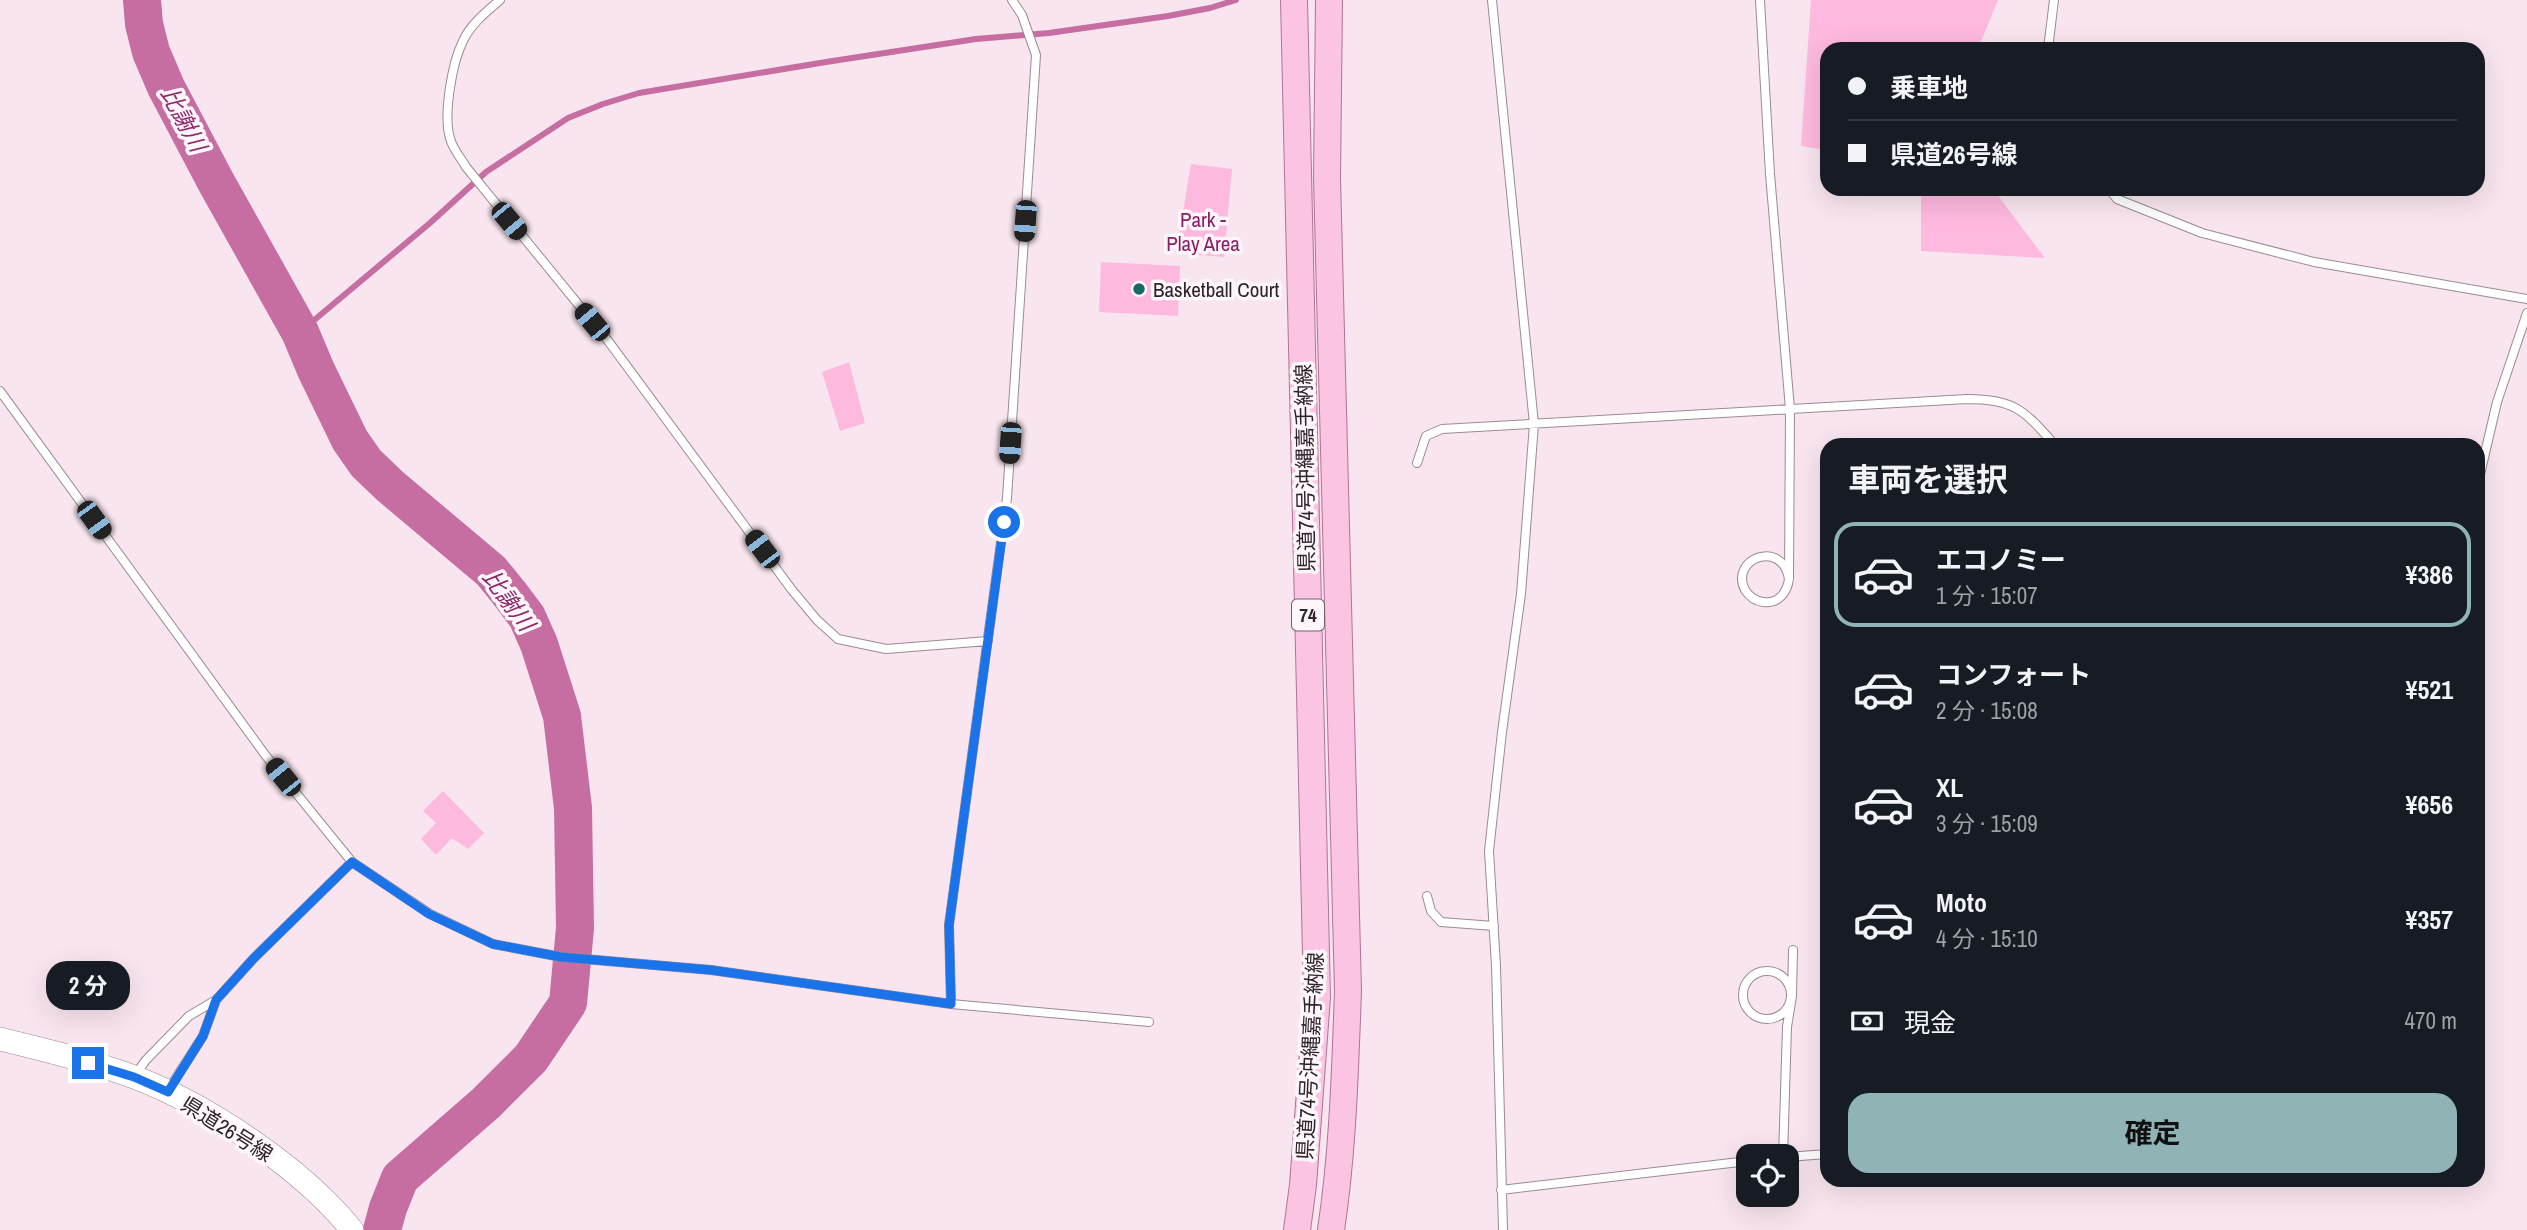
<!DOCTYPE html>
<html lang="ja">
<meta charset="utf-8">
<style>
:root{--surface:#171b24;--page:#242831;--text:#f1f3f6;--muted:#9ea1a6;--line:#363941;--accent:#90b4b6}
body{margin:0;font-family:"Archivo Narrow","Noto Sans JP",sans-serif;background:var(--page);color:var(--text);height:100vh;display:flex;flex-direction:column;font-size:26px;white-space:nowrap}
*{box-sizing:border-box;margin:0}
p{font-size:23px;color:var(--muted)}
.icon{flex:none;width:38px;height:38px;fill:none;stroke:currentColor;stroke-width:2;stroke-linecap:round;stroke-linejoin:round}
.map{position:relative;flex:1;overflow:hidden}
.panel{position:absolute;left:1820px;top:438px;width:665px;height:749px;display:flex;flex-direction:column;background:var(--surface);border-radius:21px;box-shadow:0 7px 28px #0002}
.panel>*{flex:none}
.top-card{position:absolute;left:1820px;top:42px;width:665px;height:154px;border-radius:21px;box-shadow:0 7px 28px #0002;display:grid;align-content:center;height:154px;padding:0 28px;background:var(--surface)}
.tools{position:absolute;left:1736px;top:1144px;display:grid;gap:14px}
.tools a{display:grid;place-items:center;width:63px;height:63px;border-radius:14px;background:var(--surface);box-shadow:0 7px 28px #0002;font-size:35px}
.end{position:absolute;width:32px;height:32px;margin:-16px;border:9px solid #1a73e8;background:#fff;box-shadow:0 0 0 4px #fff}
.from{border-radius:50%}
.bubble{position:absolute;height:49px;border-radius:21px;background:var(--surface);box-shadow:0 7px 28px #0002;font-size:23px;font-weight:700;line-height:49px;text-align:center}
.car{position:absolute;width:21px;height:42px;margin:-21px -10px;border-radius:9px;box-shadow:0 0 5px 2px #0007;background:linear-gradient(#222 24%,#8ab4d8 0 40%,#222 0 76%,#8ab4d8 0 86%,#222 0)}
.top-card b{display:flex;align-items:center;gap:24px;height:66px;font-size:26px}
.top-card b+b{border-top:2px solid var(--line)}
.top-card i{width:18px;height:18px;background:var(--text)}
ul{padding:0;list-style:none}
li{display:flex;align-items:center;gap:21px;height:105px;margin:0 14px 10px;padding:0 14px;border:4px solid transparent;border-radius:21px}
li div{flex:1}
li b{display:block;font-size:26px}
li em{font-style:normal;font-weight:700}
li.on{border-color:var(--accent)}
li>.icon{width:63px;height:63px;stroke-width:1.5}
h2{padding:0 28px;font-size:32px;line-height:84px}
.pay{display:flex;align-items:center;gap:18px;height:77px;padding:0 28px;font-size:26px}
.pay p{margin-inline-start:auto}
.button{display:flex;gap:14px;margin-top:auto;padding:14px 28px}
.button a{flex:1;height:80px;border-radius:21px;background:var(--accent);color:#111;font-size:28px;font-weight:700;line-height:80px;text-align:center}
.map>svg:first-child{display:block}
</style>
<div class="map">
<svg width="2527" height="1230" viewBox="0 0 2527 1230">
<rect width="100%" height="100%" fill="#f9e5ef"/>
<path fill="#feb9df" d="M 1811,0 L 1998,0 L 1978,49 L 1827,49 L 1827,150 L 1801,146 Z
M 1191,164 L 1232,169 L 1224,257 L 1176,253 Z
M 1921,189 L 1993,189 L 2045,258 L 1921,251 Z
M 1101,262 L 1180,266 L 1178,316 L 1099,312 Z
M 849,362 L 865,423 L 840,431 L 822,372 Z
M 443,791 L 484,833 L 468,849 L 452,838 L 436,855 L 421,839 L 436,823 L 423,811 Z"/>
<g fill="none" stroke-linecap="round" stroke-linejoin="round">
<path stroke="#c66ea2" stroke-width="6" d="M 300,332 L 430,223 L 486,172 L 568,118 L 603,104 L 639,93 L 826,62 L 976,39 L 1049,33 L 1168,16 L 1210,8 L 1236,0"/>
<path stroke="#c66ea2" stroke-width="38" d="M 142,0 L 144,24 L 151,52 L 166,87 L 216,182 L 300,332 L 316,370 L 350,440 L 366,463 L 390,486 L 491,571 L 509,593 L 527,617 L 539,644 L 562,716 L 573,808 L 575,928 L 568,1003 L 531,1058 L 486,1103 L 400,1178 L 388,1208 L 382,1230"/>
<defs>
<path id="service" d="M 500,0 C 487,11 470,25 463,41 C 452,63 443,115 450,138 C 452,148 461,158 466,167 L 609,342 L 792,590 L 817,620 L 838,639 L 886,649 L 988,641
M 1492,0 L 1534,424 L 1521,594 L 1502,732 L 1489,851 L 1496,966 L 1503,1230
M 1760,0 L 1770,174 L 1790,409 L 1789,579 C 1787,593 1778,604 1763,602 C 1755,601 1749,596 1745,590 C 1729,559 1782,538 1789,579
M 2048,49 L 2054,0
M 2109,189 L 2117,199 L 2202,233 L 2314,262 L 2527,299
M 0,391 L 266,756 L 352,862 L 430,914 L 493,944 L 561,957 L 711,970 L 951,1004 L 1149,1022
M 1417,463 L 1426,436 L 1442,429 L 1967,399 C 2014,399 2024,410 2054,444
M 2478,483 L 2497,402 L 2527,313
M 1427,896 L 1431,911 L 1441,922 L 1494,926
M1743 995a24 24 0 1 1 48 0a24 24 0 1 1-48 0Z
M 951,1004 L 949,925 L 1007,498 L 1036,55 L 1022,15 L 1012,0
M 135,1075 L 146,1060 L 189,1016 L 216,1000 L 253,959 L 352,862
M 169,1089 L 203,1036 L 216,1000
M 1783,1157 L 1787,1027 L 1792,996 L 1793,950
M 1787,1157 L 1827,1154
M 1501,1190 L 1748,1161"/>
<path id="secondary" d="M 0,1039 C 45,1050 91,1061 134,1077 C 208,1105 303,1169 352,1230"/>
<path id="primary" d="M 1294,0 L 1317,997 L 1303,1185 L 1297,1230
M 1329,0 L 1327,178 L 1348,991 C 1345,1071 1343,1151 1331,1230"/>
</defs>
<use href="#service" stroke="#9c8a93" stroke-width="10"/>
<use href="#secondary" stroke="#9c8a93" stroke-width="24"/>
<use href="#primary" stroke="#b17296" stroke-width="28"/>
<use href="#service" stroke="#fff" stroke-width="8"/>
<use href="#secondary" stroke="#fff" stroke-width="23"/>
<use href="#primary" stroke="#fbc4e3" stroke-width="26"/>
</g>
<g fill="none" stroke-linecap="round" stroke-linejoin="round">
<path stroke="#1a73e8" stroke-width="9" d="M 88,1063 L 134,1077 L 168,1092 L 203,1036 L 216,1000 L 253,959 L 352,862 L 429,914 L 493,944 L 561,957 L 711,970 L 951,1004 L 949,925 L 1004,522"/>
</g>
<circle fill="#196767" stroke="#fef6fa" stroke-width="2.5" cx="1139" cy="289" r="7"/>
<g text-anchor="middle" dominant-baseline="central" stroke-width="7" stroke-linejoin="round" paint-order="stroke">
<rect fill="#fef6fa" stroke="#6b6468" stroke-width="2" x="1292" y="599.5" width="32" height="31" rx="5"/>
<g font-size="19" font-weight="bold" fill="#2c2529">
<text x="1308" y="615">74</text>
</g>
<g font-size="21" fill="#891f65" stroke="#fef6fa">
<text x="1203" y="219">Park -<tspan x="1203" dy="24">Play Area</tspan></text>
</g>
<g font-size="21" fill="#2c2529" stroke="#fef6fa" text-anchor="start">
<text x="1153" y="289">Basketball Court</text>
</g>
<g font-size="21" fill="#2c2529" stroke="#fef6fa">
<text transform="translate(1305 468) rotate(-91)">県道74号沖縄嘉手納線</text>
<text transform="translate(1310 1056) rotate(-87)">県道74号沖縄嘉手納線</text>
<text transform="translate(227 1129) rotate(32)">県道26号線</text>
</g>
<g font-size="23" font-style="italic" fill="#90266b" stroke="#fef6fa">
<text transform="translate(184 119) rotate(62)">比謝川</text>
<text transform="translate(509 600) rotate(54)">比謝川</text>
</g>
</g>
</svg>
<div class="tools">
<a><svg class="icon" aria-label="locate" viewBox="0 0 24 24"><circle cx="12" cy="12" r="6"/><path d="M12 2v4M12 18v4M2 12h4M18 12h4"/></svg></a>
</div>
<i class="end from" style="left:1004px;top:522px"></i>
<i class="end" style="left:88px;top:1063px"></i>
<div class="bubble" style="left:46px;top:961px;width:84px">2 分</div>
<i class="car" style="left:509px;top:221px;rotate:140deg"></i>
<i class="car" style="left:1025px;top:221px;rotate:184deg"></i>
<i class="car" style="left:592px;top:322px;rotate:320deg"></i>
<i class="car" style="left:1010px;top:443px;rotate:184deg"></i>
<i class="car" style="left:94px;top:520px;rotate:144deg"></i>
<i class="car" style="left:762px;top:549px;rotate:323deg"></i>
<i class="car" style="left:283px;top:777px;rotate:321deg"></i>
<div class="top-card">
<b><i class="from"></i>乗車地</b>
<b><i></i>県道26号線</b>
</div>
<section class="panel">
<h2>車両を選択</h2>
<ul>
<li class="on"><svg class="icon" aria-label="car" viewBox="0 0 24 24"><path d="M5 17H2v-5l4-1 3-4h7l3 4 3 1v5h-3M9 17h6M6 11h13"/><circle cx="7" cy="17" r="2"/><circle cx="17" cy="17" r="2"/></svg><div><b>エコノミー</b><p>1 分 · 15:07</p></div><em>¥386</em></li>
<li><svg class="icon" aria-label="car" viewBox="0 0 24 24"><path d="M5 17H2v-5l4-1 3-4h7l3 4 3 1v5h-3M9 17h6M6 11h13"/><circle cx="7" cy="17" r="2"/><circle cx="17" cy="17" r="2"/></svg><div><b>コンフォート</b><p>2 分 · 15:08</p></div><em>¥521</em></li>
<li><svg class="icon" aria-label="car" viewBox="0 0 24 24"><path d="M5 17H2v-5l4-1 3-4h7l3 4 3 1v5h-3M9 17h6M6 11h13"/><circle cx="7" cy="17" r="2"/><circle cx="17" cy="17" r="2"/></svg><div><b>XL</b><p>3 分 · 15:09</p></div><em>¥656</em></li>
<li><svg class="icon" aria-label="car" viewBox="0 0 24 24"><path d="M5 17H2v-5l4-1 3-4h7l3 4 3 1v5h-3M9 17h6M6 11h13"/><circle cx="7" cy="17" r="2"/><circle cx="17" cy="17" r="2"/></svg><div><b>Moto</b><p>4 分 · 15:10</p></div><em>¥357</em></li>
</ul>
<div class="pay"><svg class="icon" aria-label="cash" viewBox="0 0 24 24"><path d="M3 7h18v10H3z"/><circle cx="12" cy="12" r="2"/></svg>現金<p>470 m</p></div>
<div class="button"><a>確定</a></div>
</section>
</div>
